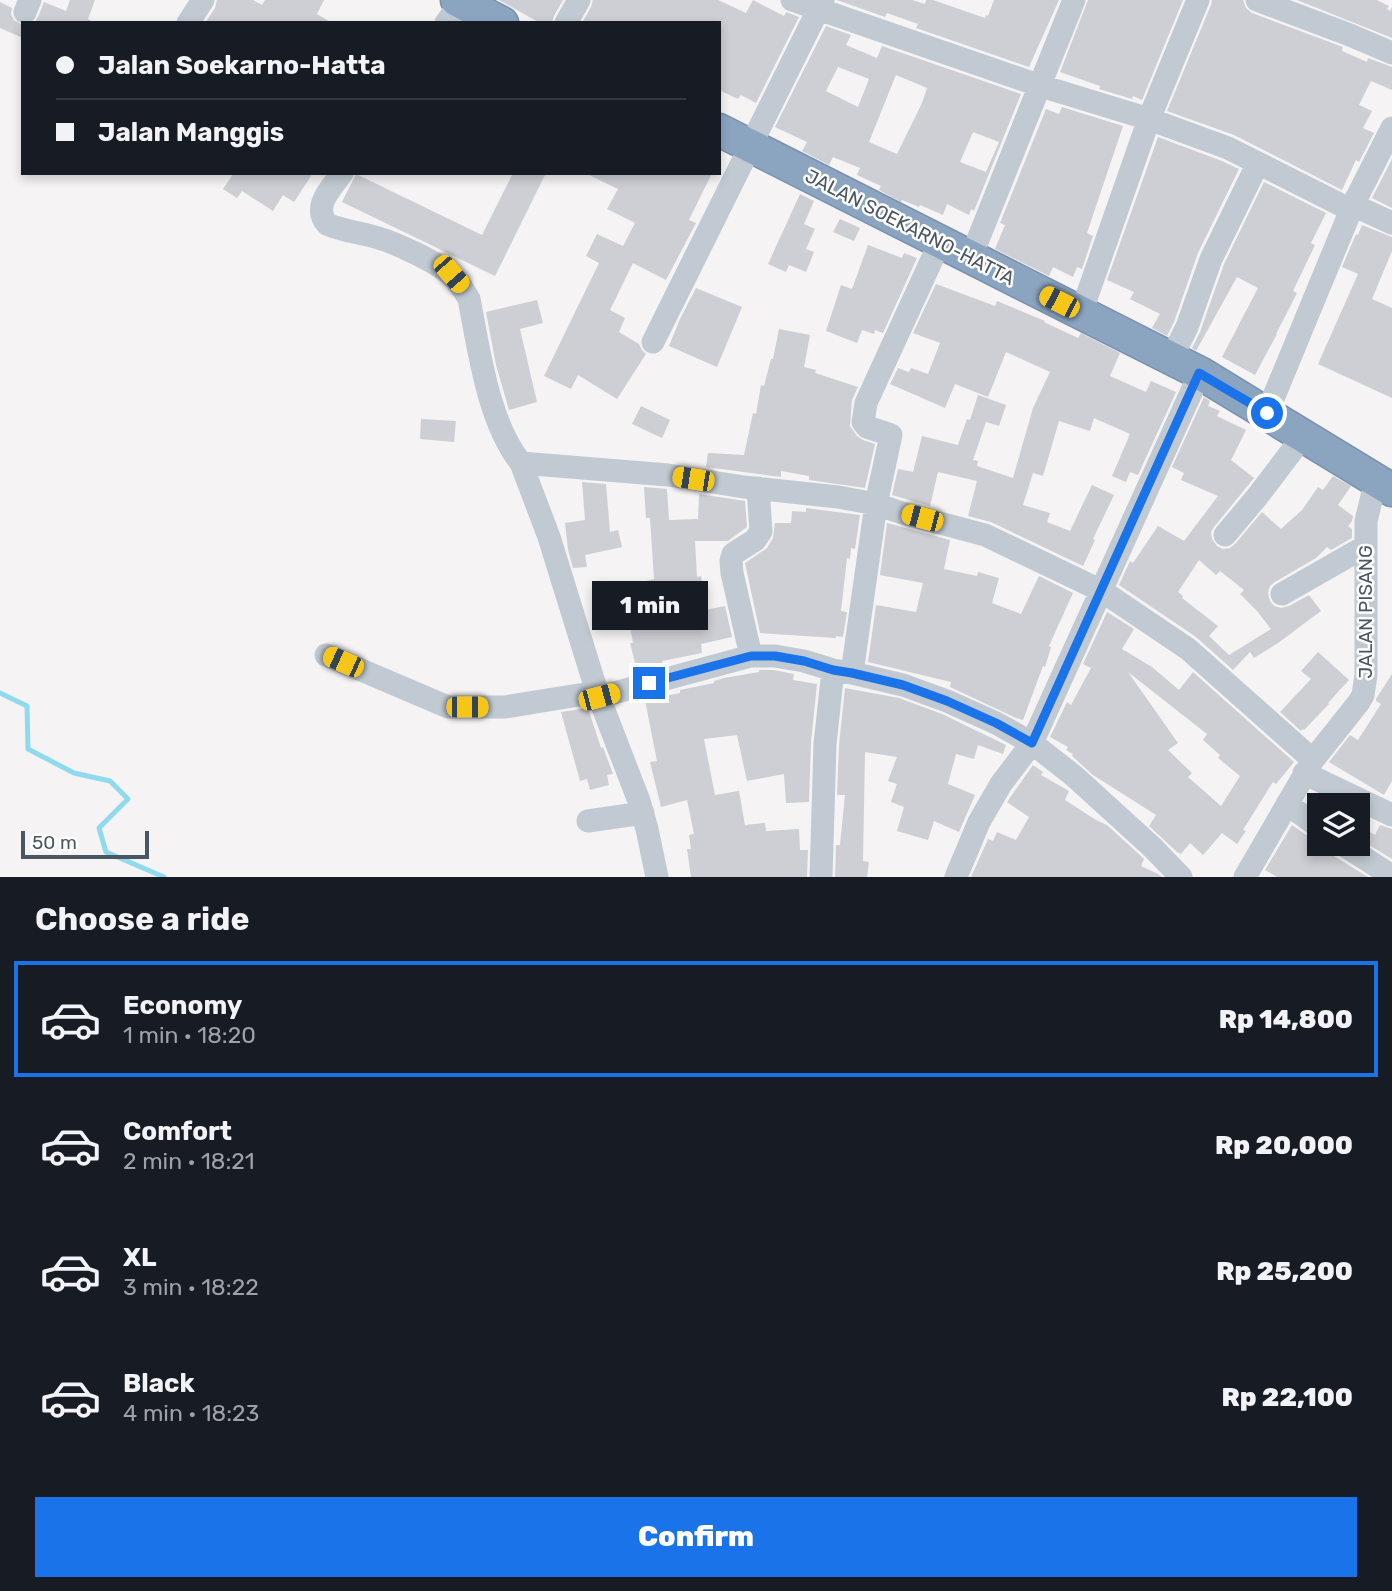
<!DOCTYPE html>
<meta charset="utf-8">
<style>
:root{--surface:#171b24;--page:#20242c;--text:#f1f3f6;--muted:#9ea1a6;--line:#363941;--accent:#1a73e8}
body{margin:0;font-family:Rubik,sans-serif;background:var(--page);color:var(--text);height:100vh;display:flex;flex-direction:column;font-size:26px;white-space:nowrap}
*{box-sizing:border-box;margin:0}
p{font-size:23px;color:var(--muted)}
.icon{flex:none;width:38px;height:38px;fill:none;stroke:currentColor;stroke-width:2;stroke-linecap:round;stroke-linejoin:round}
.map{position:relative;height:877px;overflow:hidden}
.details{display:flex;flex-direction:column;background:var(--surface);flex:1}
.details>*{flex:none}
.top-card{position:absolute;left:21px;top:21px;width:700px;height:154px;border-radius:0px;box-shadow:0 4px 10px #0003;display:grid;align-content:center;height:154px;padding:0 35px;background:var(--surface)}
.controls{position:absolute;left:1307px;top:793px;display:grid;gap:14px}
.controls a{display:grid;place-items:center;width:63px;height:63px;border-radius:0px;background:var(--surface);box-shadow:0 4px 10px #0003;font-size:35px}
.scale{position:absolute;left:21px;bottom:18px;width:128px;box-sizing:border-box;padding-left:7px;border:4px solid #4a5661;border-top:0;font-size:19px;line-height:24px;white-space:nowrap;color:#4a5661;-webkit-text-stroke:5px #fff;paint-order:stroke}
.end{position:absolute;width:32px;height:32px;margin:-16px;border:9px solid #1a73e8;background:#fff;box-shadow:0 0 0 4px #fff}
.from{border-radius:50%}
.bubble{position:absolute;height:49px;border-radius:0px;background:var(--surface);box-shadow:0 4px 10px #0003;font-size:23px;font-weight:800;line-height:49px;text-align:center}
.car{position:absolute;width:21px;height:42px;margin:-21px -10px;border-radius:9px;box-shadow:0 0 5px 2px #0007;background:linear-gradient(#f5c518 24%,#345 0 40%,#f5c518 0 76%,#345 0 86%,#f5c518 0)}
.top-card b{display:flex;align-items:center;gap:24px;height:66px;font-size:26px}
.top-card b+b{border-top:2px solid var(--line)}
.top-card i{width:18px;height:18px;background:var(--text)}
ul{padding:0;list-style:none}
li{display:flex;align-items:center;gap:21px;height:116px;margin:0 14px 10px;padding:0 21px;border:4px solid transparent;border-radius:0px}
li div{flex:1}
li b{display:block;font-size:26px}
li em{font-style:normal;font-weight:800}
li.current{border-color:var(--accent)}
li>.icon{width:63px;height:63px;stroke-width:1.5}
h2{padding:0 35px;font-size:32px;line-height:84px}
.button{display:flex;gap:14px;margin-top:auto;padding:14px 35px}
.button a{flex:1;height:80px;border-radius:0px;background:var(--accent);color:#fff;font-size:28px;font-weight:800;line-height:80px;text-align:center}
.map>svg:first-child{display:block}
</style>
<div class="map">
<svg width="1392" height="877" viewBox="0 0 1392 877">
<rect width="100%" height="100%" fill="#f5f3f3"/>
<g fill="none" stroke-linecap="round" stroke-linejoin="round">
<path stroke="#90daee" stroke-width="5" d="M 0,693 L 27,706 L 28,749 L 74,773 L 110,781 L 128,799 L 99,828 L 106,852 L 164,877"/>
</g>
<path fill="#cdcfd5" fill-rule="evenodd" d="M 70,0 L 95,0 L 88,19 L 95,23 L 34,23 L 38,17 L 44,2 L 66,11 Z
M 217,0 L 253,0 L 262,5 L 265,0 L 324,0 L 317,14 L 332,23 L 205,23 L 215,8 Z
M 499,0 L 563,0 L 554,16 L 552,23 L 540,23 Z
M 593,0 L 718,0 L 746,13 L 753,0 L 784,16 L 786,12 L 799,17 L 756,103 L 741,95 L 738,99 L 719,90 L 719,23 L 582,23 L 591,7 Z
M 837,0 L 912,0 L 925,4 L 926,0 L 933,0 L 985,18 L 986,15 L 988,16 L 994,0 L 1059,0 L 1029,67 L 916,28 L 918,24 L 887,13 L 885,17 Z
M 1088,0 L 1183,0 L 1142,100 L 1133,96 L 1132,99 L 1099,89 L 1100,86 L 1060,72 Z
M 1212,0 L 1243,0 L 1246,8 L 1252,13 L 1343,47 L 1342,51 L 1367,62 L 1368,58 L 1392,67 L 1392,90 L 1371,81 L 1359,105 L 1372,111 L 1363,128 L 1374,133 L 1359,162 L 1356,160 L 1342,190 L 1234,135 L 1167,111 L 1211,5 Z
M 1297,0 L 1377,0 L 1389,6 L 1387,9 L 1390,11 L 1392,7 L 1392,38 Z
M 0,2 L 12,8 L 11,14 L 14,20 L 23,25 L 23,38 L 0,28 Z
M 826,26 L 851,35 L 846,45 L 877,58 L 882,46 L 1021,94 L 974,211 L 971,209 L 969,215 L 947,204 L 943,215 L 920,205 L 919,207 L 902,200 L 901,202 L 879,190 L 881,186 L 857,175 L 860,168 L 833,157 L 829,165 L 802,151 L 807,142 L 775,127 ZM 838,67 L 869,79 L 858,107 L 826,91 ZM 896,75 L 927,88 L 922,103 L 897,154 L 869,142 ZM 973,132 L 999,142 L 986,172 L 960,162 Z
M 1062,107 L 1123,126 L 1087,233 L 1093,236 L 1082,269 L 1077,267 L 1073,277 L 1053,267 L 1049,276 L 995,249 L 1005,225 L 1000,223 L 1046,109 L 1059,114 Z
M 1158,137 L 1222,161 L 1239,169 L 1198,253 L 1174,322 L 1167,336 L 1152,328 L 1160,314 L 1130,299 L 1134,292 L 1107,280 Z
M 1392,159 L 1392,208 L 1372,198 Z
M 234,173 L 313,173 L 294,202 L 283,195 L 273,211 L 242,191 L 237,198 L 223,189 Z
M 513,173 L 546,173 L 495,276 L 342,202 L 356,174 L 482,235 Z
M 585,173 L 712,173 L 689,220 L 696,223 L 666,280 L 633,263 L 610,310 L 625,318 L 619,332 L 639,344 L 642,350 L 646,354 L 617,399 L 578,375 L 571,389 L 544,376 L 599,263 L 586,256 L 597,234 L 623,246 L 635,223 L 607,209 L 618,189 Z
M 1264,182 L 1326,213 L 1311,243 L 1315,245 L 1293,291 L 1297,293 L 1276,334 L 1277,334 L 1255,375 L 1222,357 L 1258,288 L 1237,277 L 1196,351 L 1192,348 L 1200,332 L 1224,264 Z
M 800,194 L 814,201 L 804,224 L 815,229 L 806,249 L 814,252 L 806,272 L 789,265 L 786,272 L 768,264 Z
M 840,219 L 860,228 L 854,241 L 833,232 Z
M 1362,225 L 1392,237 L 1392,251 L 1372,299 L 1392,308 L 1392,398 L 1318,364 L 1358,274 L 1342,267 L 1356,234 L 1358,235 Z
M 868,245 L 902,258 L 904,253 L 917,258 L 883,333 L 875,330 L 874,334 L 862,330 L 857,343 L 826,331 L 841,285 L 852,289 Z
M 936,284 L 995,306 L 997,301 L 1045,321 L 1044,322 L 1078,338 L 1081,333 L 1120,353 L 1110,376 L 1146,392 L 1151,381 L 1176,392 L 1138,475 L 1130,472 L 1126,482 L 1112,476 L 1130,434 L 1094,418 L 1090,431 L 1059,421 L 1043,476 L 1033,473 L 1023,505 L 1050,513 L 1047,522 L 1070,531 L 1092,485 L 1114,495 L 1093,539 L 1095,540 L 1083,566 L 991,522 L 968,516 L 977,481 L 938,472 L 930,506 L 892,495 L 898,469 L 913,472 L 922,436 L 958,445 L 967,419 L 970,420 L 978,395 L 1006,405 L 999,426 L 986,422 L 973,460 L 978,461 L 977,466 L 1013,478 L 1033,408 L 1050,372 L 1006,352 L 988,397 L 955,384 L 945,408 L 890,384 L 898,368 L 909,372 L 911,368 L 928,374 L 940,343 L 913,333 Z
M 696,288 L 742,307 L 717,367 L 669,346 L 680,319 Z
M 537,300 L 543,323 L 520,329 L 537,402 L 509,410 L 496,365 L 486,312 Z
M 779,329 L 810,335 L 804,367 L 816,370 L 815,373 L 858,387 L 852,400 L 850,426 L 857,436 L 863,440 L 875,444 L 865,488 L 809,480 L 809,476 L 781,471 L 781,477 L 706,467 L 708,453 L 744,455 L 753,413 L 756,414 L 761,385 L 764,386 L 771,359 L 773,359 Z
M 1204,397 L 1210,401 L 1208,406 L 1220,411 L 1217,416 L 1246,430 L 1231,460 L 1254,478 L 1214,527 L 1211,532 L 1212,539 L 1217,546 L 1223,549 L 1230,548 L 1235,544 L 1262,512 L 1281,529 L 1302,510 L 1318,487 L 1323,490 L 1333,476 L 1351,486 L 1338,505 L 1353,516 L 1352,521 L 1348,526 L 1352,529 L 1352,538 L 1331,550 L 1327,547 L 1316,558 L 1275,582 L 1270,586 L 1268,593 L 1270,601 L 1274,606 L 1281,608 L 1289,606 L 1309,595 L 1321,611 L 1278,643 L 1254,658 L 1250,652 L 1233,670 L 1196,637 L 1119,585 L 1130,561 L 1133,563 L 1158,526 L 1184,541 L 1218,496 L 1181,480 L 1184,473 L 1172,467 ZM 1199,560 L 1216,575 L 1220,571 L 1244,590 L 1240,594 L 1257,611 L 1271,629 L 1229,655 L 1209,636 L 1218,626 L 1182,598 L 1183,596 L 1178,592 Z
M 641,406 L 670,420 L 662,438 L 632,424 Z
M 421,419 L 456,421 L 454,442 L 420,439 Z
M 582,482 L 606,484 L 610,532 L 618,530 L 622,547 L 585,555 L 587,567 L 573,568 L 568,550 L 565,523 L 585,520 Z
M 644,487 L 667,489 L 669,520 L 698,519 L 699,494 L 745,501 L 747,527 L 728,541 L 695,541 L 697,577 L 701,576 L 705,610 L 725,606 L 732,637 L 701,644 L 702,653 L 662,661 L 663,664 L 649,668 L 648,664 L 636,667 L 630,643 L 633,643 L 629,621 L 632,621 L 623,587 L 654,579 L 650,518 L 646,518 Z
M 806,508 L 860,515 L 855,549 L 851,548 L 850,559 L 847,558 L 841,611 L 847,612 L 843,637 L 836,636 L 836,638 L 760,633 L 745,563 L 767,548 L 773,538 L 775,523 L 791,523 L 792,511 L 806,512 Z
M 887,523 L 950,540 L 944,569 L 977,576 L 978,572 L 999,578 L 992,603 L 1021,614 L 1039,576 L 1073,593 L 1049,646 L 1051,647 L 1045,667 L 1043,666 L 1023,720 L 1016,718 L 950,687 L 951,682 L 868,662 L 876,605 L 916,612 L 923,583 L 880,575 Z
M 1107,612 L 1134,629 L 1122,649 L 1152,667 L 1179,690 L 1193,672 L 1294,762 L 1276,784 L 1273,782 L 1243,830 L 1246,831 L 1237,844 L 1222,833 L 1203,855 L 1190,843 L 1181,854 L 1177,852 L 1149,826 L 1156,815 L 1093,775 L 1072,756 L 1073,754 L 1066,750 L 1068,747 L 1050,737 L 1067,702 L 1071,705 L 1091,668 L 1083,664 ZM 1128,672 L 1207,734 L 1203,740 L 1220,755 L 1218,758 L 1240,776 L 1221,806 L 1188,777 L 1192,773 L 1168,750 L 1178,743 Z
M 1318,652 L 1349,680 L 1328,703 L 1329,704 L 1304,730 L 1302,729 L 1301,731 L 1280,712 L 1311,679 L 1301,671 Z
M 759,670 L 774,670 L 794,674 L 793,680 L 817,684 L 811,742 L 809,802 L 786,803 L 784,774 L 747,781 L 737,735 L 704,739 L 715,795 L 739,791 L 745,825 L 765,823 L 766,831 L 799,829 L 800,850 L 808,850 L 807,877 L 691,877 L 687,849 L 691,849 L 689,835 L 694,834 L 687,800 L 661,807 L 650,762 L 657,761 L 645,700 L 680,693 L 680,690 L 714,683 L 714,681 L 724,678 L 759,672 Z
M 1392,674 L 1392,781 L 1384,795 L 1329,762 L 1350,735 L 1358,740 L 1381,704 L 1376,701 L 1376,699 Z
M 845,688 L 899,698 L 942,714 L 1006,745 L 1003,754 L 978,745 L 974,759 L 956,754 L 948,784 L 975,795 L 959,832 L 934,821 L 928,840 L 897,831 L 904,807 L 891,802 L 897,784 L 888,781 L 897,757 L 865,752 L 863,861 L 869,862 L 867,877 L 835,877 L 836,845 L 840,845 L 845,795 L 837,795 L 839,745 Z
M 588,708 L 601,748 L 603,747 L 613,774 L 607,775 L 609,785 L 590,790 L 587,779 L 580,781 L 561,712 Z
M 1033,765 L 1043,772 L 1041,775 L 1069,791 L 1065,800 L 1096,820 L 1107,825 L 1142,857 L 1144,859 L 1141,866 L 1158,874 L 1162,877 L 971,877 L 988,839 L 993,841 L 997,832 L 1016,840 L 1029,817 L 1007,802 Z
M 1292,825 L 1312,839 L 1320,842 L 1320,844 L 1328,844 L 1329,850 L 1334,856 L 1368,877 L 1277,877 L 1265,870 Z
M 1358,825 L 1375,835 L 1380,825 L 1392,829 L 1392,859 L 1358,838 Z"/>
<g fill="none" stroke-linecap="round" stroke-linejoin="round">
<defs>
<path id="highway" d="M 457,0 L 502,23
M 719,130 L 1200,373 L 1392,490"/>
</defs>
<use href="#highway" stroke="#7690ad" stroke-width="35"/>
<path stroke="#c1cad2" stroke-width="23" d="M 792,0 L 1041,86 L 1149,119 L 1228,148 L 1351,210
M 1257,0 L 1350,35 L 1392,53
M 25,12 L 30,0
M 188,23 L 203,0
M 446,23 L 461,2
M 566,23 L 579,0
M 342,173 C 331,189 312,206 327,224 C 342,231 358,232 375,237 C 394,242 440,263 453,277 C 460,283 464,291 469,299 C 479,350 488,422 521,463 L 549,537 L 597,692 L 639,801 L 647,829 L 657,877
M 1353,205 L 1392,223
M 971,257 L 1074,0
M 1081,313 L 1149,119 L 1198,0
M 653,342 L 823,0
M 1171,359 L 1187,327 L 1211,259 L 1258,163
M 1267,413 L 1353,205 L 1392,128
M 521,463 L 668,475 L 744,487 L 838,497 L 876,504 L 902,513 L 985,535 L 1102,591 L 1188,649 L 1313,760
M 1225,535 L 1257,497 L 1304,435
M 1282,594 L 1366,546
M 326,655 L 448,707 L 505,707 L 597,692
M 751,656 L 732,573 L 731,561 L 733,554 L 755,540 L 761,531 L 758,488
M 852,673 L 876,504 L 891,435 L 867,427 L 863,422 L 866,403 L 940,242
M 599,697 L 751,656 L 775,656 L 804,661 L 833,670 L 852,673 L 903,685 L 947,701 L 996,723 L 1032,743 L 1074,776 L 1152,847 L 1181,877
M 1304,773 L 1392,815
M 1287,804 L 1320,828
M 588,821 L 643,813
M 1342,844 L 1392,876
M 821,877 L 825,744 L 833,670
M 956,877 L 979,822 L 1001,784 L 1032,743 L 1200,373
M 1245,877 L 1313,760 L 1359,702 L 1363,695 L 1366,675 L 1366,521 L 1376,480"/>
<use href="#highway" stroke="#8ba5c1" stroke-width="32"/>
</g>
<g fill="none" stroke-linecap="round" stroke-linejoin="round">
<path stroke="#1a73e8" stroke-width="9" d="M 649,683 L 751,656 L 775,656 L 804,661 L 833,670 L 852,673 L 903,685 L 947,701 L 996,723 L 1032,743 L 1199,373 L 1267,413"/>
</g>
<g text-anchor="middle" dominant-baseline="central" stroke-width="5" stroke-linejoin="round" paint-order="stroke">
<g font-size="19" fill="#4a5661" stroke="#fff">
<text transform="translate(910 227) rotate(27)">JALAN SOEKARNO-HATTA</text>
<text transform="translate(1365 612) rotate(-90)">JALAN PISANG</text>
</g>
</g>
</svg>
<div class="controls">
<a><svg class="icon" aria-label="layers" viewBox="0 0 24 24"><path d="M12 4l9 5-9 5-9-5zM3 14l9 5 9-5"/></svg></a>
</div>
<div class="scale">50 m</div>
<i class="end from" style="left:1267px;top:413px"></i>
<i class="end" style="left:649px;top:683px"></i>
<div class="bubble" style="left:592px;top:581px;width:116px">1 min</div>
<i class="car" style="left:451px;top:274px;rotate:139deg"></i>
<i class="car" style="left:1059px;top:302px;rotate:297deg"></i>
<i class="car" style="left:693px;top:479px;rotate:279deg"></i>
<i class="car" style="left:922px;top:518px;rotate:285deg"></i>
<i class="car" style="left:343px;top:662px;rotate:294deg"></i>
<i class="car" style="left:599px;top:697px;rotate:75deg"></i>
<i class="car" style="left:467px;top:707px;rotate:90deg"></i>
<div class="top-card">
<b><i class="from"></i>Jalan Soekarno-Hatta</b>
<b><i></i>Jalan Manggis</b>
</div>
</div>
<section class="details">
<h2>Choose a ride</h2>
<ul>
<li class="current"><svg class="icon" aria-label="car" viewBox="0 0 24 24"><path d="M5 17H2v-5l4-1 3-4h7l3 4 3 1v5h-3M9 17h6M6 11h13"/><circle cx="7" cy="17" r="2"/><circle cx="17" cy="17" r="2"/></svg><div><b>Economy</b><p>1 min · 18:20</p></div><em>Rp 14,800</em></li>
<li><svg class="icon" aria-label="car" viewBox="0 0 24 24"><path d="M5 17H2v-5l4-1 3-4h7l3 4 3 1v5h-3M9 17h6M6 11h13"/><circle cx="7" cy="17" r="2"/><circle cx="17" cy="17" r="2"/></svg><div><b>Comfort</b><p>2 min · 18:21</p></div><em>Rp 20,000</em></li>
<li><svg class="icon" aria-label="car" viewBox="0 0 24 24"><path d="M5 17H2v-5l4-1 3-4h7l3 4 3 1v5h-3M9 17h6M6 11h13"/><circle cx="7" cy="17" r="2"/><circle cx="17" cy="17" r="2"/></svg><div><b>XL</b><p>3 min · 18:22</p></div><em>Rp 25,200</em></li>
<li><svg class="icon" aria-label="car" viewBox="0 0 24 24"><path d="M5 17H2v-5l4-1 3-4h7l3 4 3 1v5h-3M9 17h6M6 11h13"/><circle cx="7" cy="17" r="2"/><circle cx="17" cy="17" r="2"/></svg><div><b>Black</b><p>4 min · 18:23</p></div><em>Rp 22,100</em></li>
</ul>
<div class="button"><a>Confirm</a></div>
</section>
